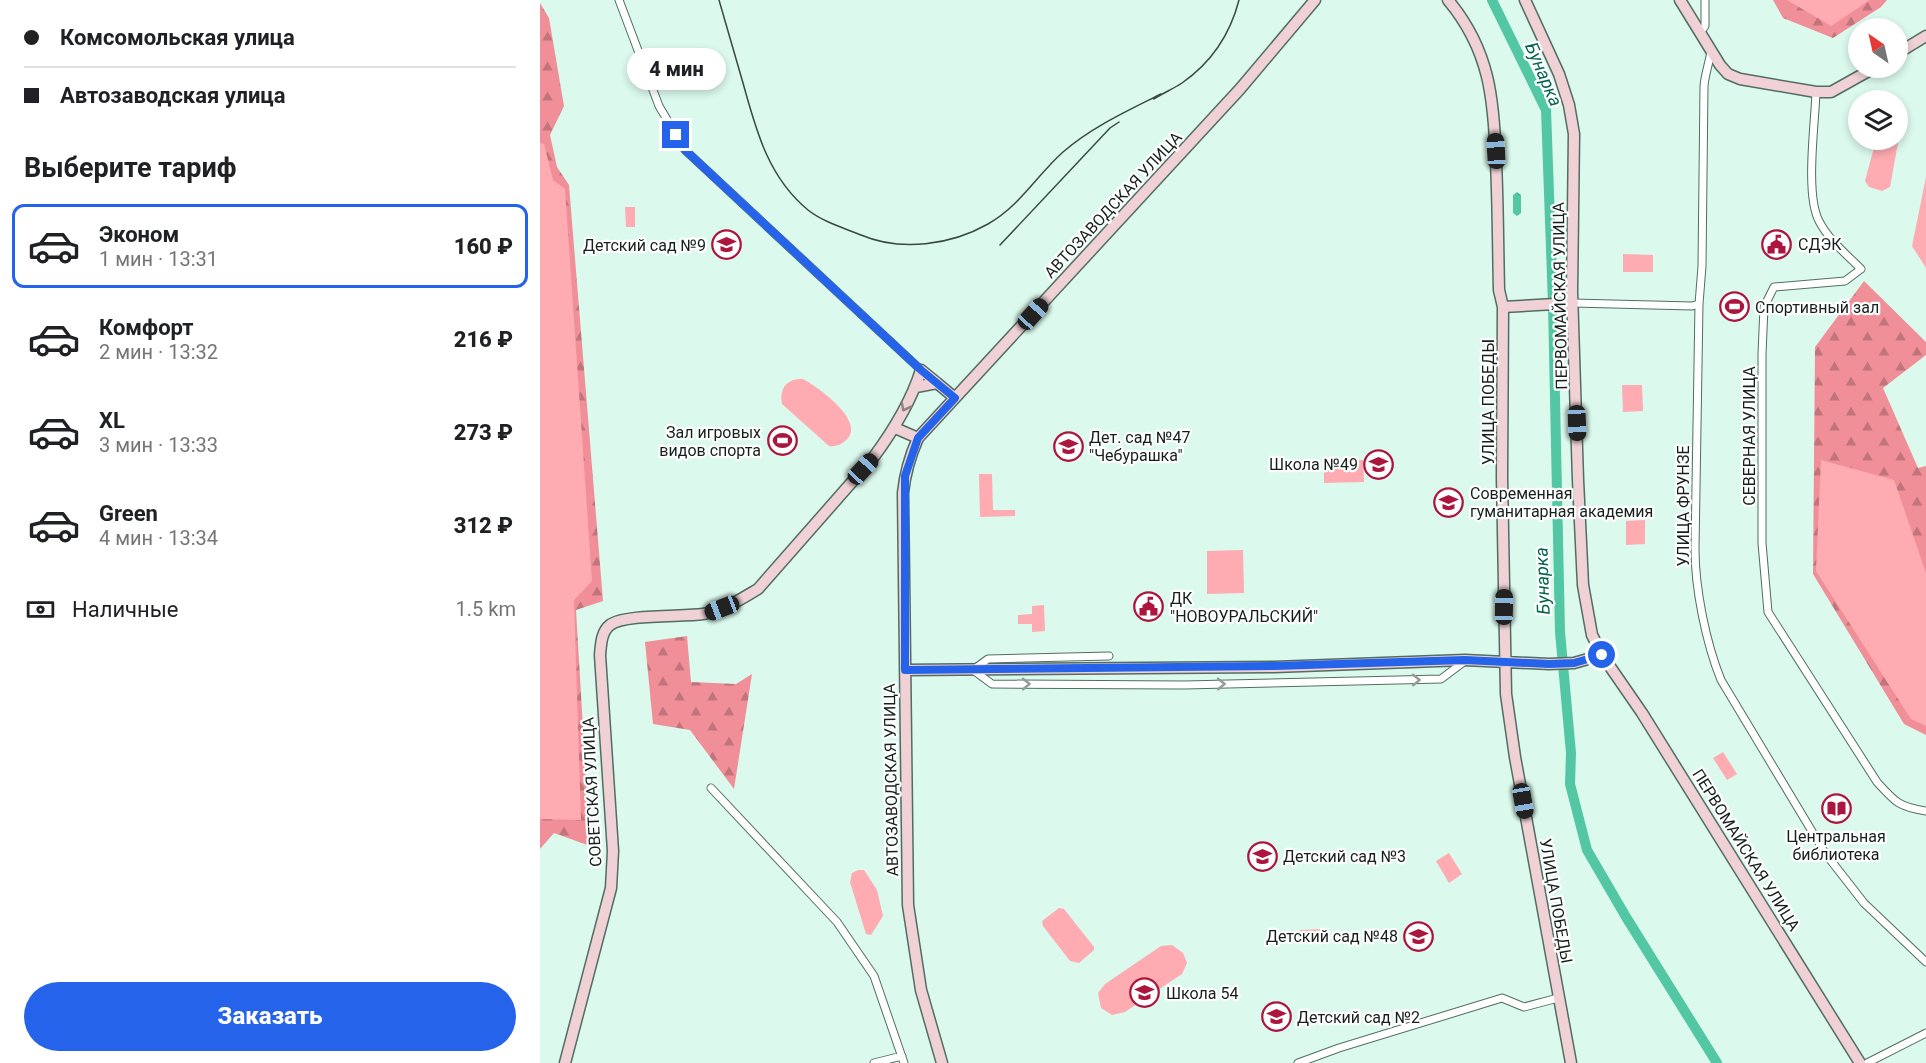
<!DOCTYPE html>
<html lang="ru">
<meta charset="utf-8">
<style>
:root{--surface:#fff;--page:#f6f6f6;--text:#202124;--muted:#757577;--line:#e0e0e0;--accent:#2563eb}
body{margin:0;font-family:Roboto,sans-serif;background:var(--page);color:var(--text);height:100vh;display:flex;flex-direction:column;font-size:22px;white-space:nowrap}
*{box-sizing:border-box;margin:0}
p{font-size:20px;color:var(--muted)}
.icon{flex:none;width:33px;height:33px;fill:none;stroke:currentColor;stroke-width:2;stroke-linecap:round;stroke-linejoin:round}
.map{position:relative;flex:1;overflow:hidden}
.sheet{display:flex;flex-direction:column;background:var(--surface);width:540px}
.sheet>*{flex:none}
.guide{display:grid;align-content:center;height:132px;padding:0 24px;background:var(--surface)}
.needle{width:39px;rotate:326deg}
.buttons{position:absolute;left:1308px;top:18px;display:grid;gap:12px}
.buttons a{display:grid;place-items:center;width:60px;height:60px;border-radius:50%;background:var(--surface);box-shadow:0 3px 9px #0003;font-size:30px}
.end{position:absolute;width:27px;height:27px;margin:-14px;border:8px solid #2563eb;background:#fff;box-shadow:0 0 0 3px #fff}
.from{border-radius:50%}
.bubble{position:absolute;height:42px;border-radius:21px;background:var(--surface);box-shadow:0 3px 9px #0003;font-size:20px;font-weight:800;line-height:42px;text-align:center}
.car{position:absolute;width:18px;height:36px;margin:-18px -9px;border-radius:8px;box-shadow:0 0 4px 2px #0007;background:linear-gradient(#222 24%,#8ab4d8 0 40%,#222 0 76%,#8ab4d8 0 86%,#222 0)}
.guide b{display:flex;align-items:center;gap:21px;height:57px;font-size:22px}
.guide b+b{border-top:2px solid var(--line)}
.guide i{width:15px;height:15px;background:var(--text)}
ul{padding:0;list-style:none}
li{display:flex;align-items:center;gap:18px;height:84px;margin:0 12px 9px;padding:0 12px;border:3px solid transparent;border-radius:12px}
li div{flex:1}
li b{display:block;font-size:22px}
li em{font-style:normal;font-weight:800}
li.on{border-color:var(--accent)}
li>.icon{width:54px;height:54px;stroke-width:1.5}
h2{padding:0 24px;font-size:27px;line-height:72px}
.pay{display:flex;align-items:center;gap:15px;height:66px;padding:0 24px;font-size:22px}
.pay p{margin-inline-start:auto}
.primary-button{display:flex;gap:12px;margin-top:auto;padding:12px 24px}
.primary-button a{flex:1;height:69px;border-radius:36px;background:var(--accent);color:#fff;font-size:24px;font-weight:800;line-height:69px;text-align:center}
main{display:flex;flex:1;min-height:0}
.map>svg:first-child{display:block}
</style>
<main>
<section class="sheet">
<div class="guide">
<b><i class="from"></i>Комсомольская улица</b>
<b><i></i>Автозаводская улица</b>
</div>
<h2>Выберите тариф</h2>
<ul>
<li class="on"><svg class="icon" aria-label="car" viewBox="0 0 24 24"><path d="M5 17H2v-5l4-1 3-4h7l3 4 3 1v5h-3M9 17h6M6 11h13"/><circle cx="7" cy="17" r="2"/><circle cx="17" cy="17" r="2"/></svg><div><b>Эконом</b><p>1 мин · 13:31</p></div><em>160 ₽</em></li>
<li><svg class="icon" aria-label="car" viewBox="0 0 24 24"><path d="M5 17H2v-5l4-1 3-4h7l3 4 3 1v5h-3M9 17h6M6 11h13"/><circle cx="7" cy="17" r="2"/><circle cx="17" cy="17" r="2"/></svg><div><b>Комфорт</b><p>2 мин · 13:32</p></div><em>216 ₽</em></li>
<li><svg class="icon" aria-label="car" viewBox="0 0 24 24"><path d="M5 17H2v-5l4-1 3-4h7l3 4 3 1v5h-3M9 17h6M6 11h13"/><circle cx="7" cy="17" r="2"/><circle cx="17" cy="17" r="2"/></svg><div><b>XL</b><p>3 мин · 13:33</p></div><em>273 ₽</em></li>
<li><svg class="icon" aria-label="car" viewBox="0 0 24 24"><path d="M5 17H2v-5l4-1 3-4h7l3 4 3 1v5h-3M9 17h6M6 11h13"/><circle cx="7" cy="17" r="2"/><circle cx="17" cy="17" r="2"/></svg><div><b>Green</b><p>4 мин · 13:34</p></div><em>312 ₽</em></li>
</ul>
<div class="pay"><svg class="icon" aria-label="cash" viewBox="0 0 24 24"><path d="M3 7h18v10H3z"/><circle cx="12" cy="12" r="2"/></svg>Наличные<p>1.5 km</p></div>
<div class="primary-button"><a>Заказать</a></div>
</section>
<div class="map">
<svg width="1386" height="1063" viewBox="0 0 1386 1063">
<defs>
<pattern id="forest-firs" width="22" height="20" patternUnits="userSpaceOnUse" patternTransform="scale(1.5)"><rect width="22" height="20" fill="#f08f98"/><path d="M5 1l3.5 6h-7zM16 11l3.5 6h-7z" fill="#c1747b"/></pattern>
<pattern id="water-ripples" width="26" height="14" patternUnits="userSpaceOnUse" patternTransform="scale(1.5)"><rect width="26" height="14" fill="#53c7a3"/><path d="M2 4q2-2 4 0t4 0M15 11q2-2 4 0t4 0" fill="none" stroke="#44a184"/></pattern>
</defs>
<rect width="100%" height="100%" fill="#dbf9ed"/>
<path fill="url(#forest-firs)" d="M 1233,0 L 1347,0 L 1341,7 L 1293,38 L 1243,18 Z
M 0,3 L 9,18 L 24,106 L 10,135 L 17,167 L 29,185 L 63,601 L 36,610 L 50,846 L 14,833 L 0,849 Z
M 1324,281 L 1386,342 L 1386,355 L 1343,388 L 1378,468 L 1386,466 L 1386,735 L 1364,724 L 1273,574 L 1275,347 Z
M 147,636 L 151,682 L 196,684 L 212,674 L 194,789 L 150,730 L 113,724 L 105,642 Z"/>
<path fill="#feabb2" d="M 1247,0 L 1330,0 L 1291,26 Z
M 1336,140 L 1353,140 L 1358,143 L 1350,187 L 1342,191 L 1329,187 L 1325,181 Z
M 0,143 L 4,144 L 13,180 L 25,189 L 52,581 L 34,600 L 41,820 L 0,819 Z
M 1386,177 L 1386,268 L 1372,246 Z
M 85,207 L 95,207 L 95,227 L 86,227 Z
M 1083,254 L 1113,255 L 1113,272 L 1083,272 Z
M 263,379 C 278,387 327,422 306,440 C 301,445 295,447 289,446 L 242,404 C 239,388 247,378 263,379 Z
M 1082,385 L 1102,385 L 1103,411 L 1083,412 Z
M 823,460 L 824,482 L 784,483 L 784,461 Z
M 1281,460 L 1354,480 L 1386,573 L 1386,726 L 1371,719 L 1276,571 Z
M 439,474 L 452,474 L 453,510 L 475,510 L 475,516 L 440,517 Z
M 1105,520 L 1105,544 L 1086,545 L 1086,521 Z
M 703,550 L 704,593 L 667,594 L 667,551 Z
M 504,605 L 505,631 L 492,632 L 492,624 L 478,624 L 478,615 L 492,614 L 492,606 Z
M 1183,752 L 1197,774 L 1187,780 L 1173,758 Z
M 909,853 L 922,874 L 909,883 L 896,861 Z
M 318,870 L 324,870 L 337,890 L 343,916 L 331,935 L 326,934 L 310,882 L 312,873 Z
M 519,908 L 524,909 L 554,947 L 554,950 L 539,963 L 530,961 L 503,926 L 502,921 Z
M 785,929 L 785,943 L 760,943 L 760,930 Z
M 632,945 L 643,953 L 647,963 L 642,974 L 585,1012 L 572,1015 L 561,1008 L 558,993 L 565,984 L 621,946 Z"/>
<path fill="url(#water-ripples)" d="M 977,192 L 981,195 L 981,213 L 977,216 L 973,213 L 973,195 Z"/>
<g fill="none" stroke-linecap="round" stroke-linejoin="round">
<path stroke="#53c7a3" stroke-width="10" d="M 952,0 L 1006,110 L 1013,304 L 1020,632 L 1031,753 L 1030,784 L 1047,850 L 1086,917 L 1177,1063"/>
<defs>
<path id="street" d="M 79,0 L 119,106 L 145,150 L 381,370
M 1160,33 L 1165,26 L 1165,0
M 1171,51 C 1169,64 1165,74 1164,86 L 1162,266 L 1159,304 L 1155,549 C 1155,589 1166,643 1181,680 L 1285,853 L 1324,903 L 1386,962
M 1276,92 C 1275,124 1265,194 1279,221 C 1288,239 1307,255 1321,269 L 1305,281 L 1234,287 L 1224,307 L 1222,354 L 1222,543 L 1228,612 L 1337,782 C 1355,802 1359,807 1386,811
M 1033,303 L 1152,306 L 1159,304
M 569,656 L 448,659 L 433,670 L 452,684 L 644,685 L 901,679 L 925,661
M 171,788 L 297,922 L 334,976 L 364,1063
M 334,1063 L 362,1056
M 758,1063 L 799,1048 L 962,998 L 984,1007 L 1018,998
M 1327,1063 L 1386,1033"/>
<path id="secondary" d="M 908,0 C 950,50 954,100 956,162 C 958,205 958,248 959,290 L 963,307 L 962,477 L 966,694 L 975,757 L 1031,1063
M 985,0 L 1019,74 L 1029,105 L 1034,134 L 1032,292 L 1038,480 L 1043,585 L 1052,635 L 1062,655 L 1102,713 L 1320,1063
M 1140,0 L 1180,65 L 1188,74 L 1200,79 L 1276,92 L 1291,92 L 1334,68
M 1358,53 L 1386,36
M 963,307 L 1033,303
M 376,387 L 397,383 L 415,398
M 355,428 L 378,438
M 365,670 L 734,667 L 925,660 L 1009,664 L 1034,663 L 1062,655
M 25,1063 L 71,888 L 73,851 L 60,655 C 61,645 61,632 70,625 C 84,614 142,617 163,614 C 183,611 201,599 218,589 L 333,458 C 353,431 371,402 381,370 L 397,383
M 402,1063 L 381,990 L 368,905 L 363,493 C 365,473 370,456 378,438 L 700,89 L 775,0"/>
</defs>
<use href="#street" stroke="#536d63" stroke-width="9"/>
<use href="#secondary" stroke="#536d63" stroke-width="13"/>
<use href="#street" stroke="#fff" stroke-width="7"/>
<use href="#secondary" stroke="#f0d1d5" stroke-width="10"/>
<path stroke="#3a4943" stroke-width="1.5" d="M 179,0 C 187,28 195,55 203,83 C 216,130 228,177 268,210 C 283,222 304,228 321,235 C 361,252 411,245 448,224 C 480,206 497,175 523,152 C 552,127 587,111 621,94
M 614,99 C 623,93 633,89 642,83 C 672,62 690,35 699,0
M 460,245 L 570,128 L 579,122"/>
</g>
<defs><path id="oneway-chevron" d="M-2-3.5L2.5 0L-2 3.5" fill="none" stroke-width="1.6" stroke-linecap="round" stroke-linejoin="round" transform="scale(1.5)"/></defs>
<use stroke="#8d8182" href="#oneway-chevron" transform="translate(365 407) rotate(117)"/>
<g stroke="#969b99">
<use href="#oneway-chevron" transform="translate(876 680) rotate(-1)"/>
<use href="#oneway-chevron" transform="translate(486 684) rotate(-1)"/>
<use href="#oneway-chevron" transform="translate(681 684) rotate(-1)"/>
</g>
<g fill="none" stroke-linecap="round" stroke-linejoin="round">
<path stroke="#2563eb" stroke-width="8" d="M 136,135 L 145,150 L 381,370 L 415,398 L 378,438 L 365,476 L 365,670 L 734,666 L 925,660 L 1009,664 L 1034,663 L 1062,655"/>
</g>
<defs>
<symbol id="civic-ring" viewBox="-11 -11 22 22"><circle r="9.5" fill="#fff" stroke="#ac163e" stroke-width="1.5"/><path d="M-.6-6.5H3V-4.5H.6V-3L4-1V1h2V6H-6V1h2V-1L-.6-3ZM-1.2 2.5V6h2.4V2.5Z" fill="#ac163e"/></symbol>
<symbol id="school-ring" viewBox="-11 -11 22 22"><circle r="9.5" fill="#fff" stroke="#ac163e" stroke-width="1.5"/><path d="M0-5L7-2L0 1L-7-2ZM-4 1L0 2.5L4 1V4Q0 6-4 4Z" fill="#ac163e"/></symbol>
<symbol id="stadium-ring" viewBox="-11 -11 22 22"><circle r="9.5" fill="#fff" stroke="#ac163e" stroke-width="1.5"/><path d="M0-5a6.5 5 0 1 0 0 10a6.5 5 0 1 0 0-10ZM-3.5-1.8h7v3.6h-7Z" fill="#ac163e"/></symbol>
<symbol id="university-ring" viewBox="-11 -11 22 22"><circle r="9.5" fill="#fff" stroke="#ac163e" stroke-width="1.5"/><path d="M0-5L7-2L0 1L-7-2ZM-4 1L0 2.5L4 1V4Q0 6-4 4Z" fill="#ac163e"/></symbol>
<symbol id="library-ring" viewBox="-11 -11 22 22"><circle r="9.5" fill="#fff" stroke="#ac163e" stroke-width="1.5"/><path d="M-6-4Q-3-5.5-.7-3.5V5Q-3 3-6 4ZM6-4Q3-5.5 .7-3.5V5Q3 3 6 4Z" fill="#ac163e"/></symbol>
</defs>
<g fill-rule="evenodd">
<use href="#civic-ring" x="1220" y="228" width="33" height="33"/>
<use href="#school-ring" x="170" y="228" width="33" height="33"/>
<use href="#stadium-ring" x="1178" y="290" width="33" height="33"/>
<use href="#stadium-ring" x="226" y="424" width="33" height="33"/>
<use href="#school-ring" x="512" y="430" width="33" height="33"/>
<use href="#school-ring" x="822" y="448" width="33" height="33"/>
<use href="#university-ring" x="892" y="486" width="33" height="33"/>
<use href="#civic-ring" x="592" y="590" width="33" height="33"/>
<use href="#library-ring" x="1280" y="792" width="33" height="33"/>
<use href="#school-ring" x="706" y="840" width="33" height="33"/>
<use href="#school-ring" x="862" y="920" width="33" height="33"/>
<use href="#school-ring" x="588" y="976" width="33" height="33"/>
<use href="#school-ring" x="720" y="1000" width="33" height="33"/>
</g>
<g text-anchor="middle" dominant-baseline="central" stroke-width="4.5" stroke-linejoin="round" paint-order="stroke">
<g font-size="16" fill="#15201c" stroke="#fff">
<text transform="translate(573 205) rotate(-47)">АВТОЗАВОДСКАЯ УЛИЦА</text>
<text transform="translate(1020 296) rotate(-91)">ПЕРВОМАЙСКАЯ УЛИЦА</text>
<text transform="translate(948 402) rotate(-90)">УЛИЦА ПОБЕДЫ</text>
<text transform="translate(1209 436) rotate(-90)">СЕВЕРНАЯ УЛИЦА</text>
<text transform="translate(1143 506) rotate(-90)">УЛИЦА ФРУНЗЕ</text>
<text transform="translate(351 780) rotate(-91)">АВТОЗАВОДСКАЯ УЛИЦА</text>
<text transform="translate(52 792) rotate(-93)">СОВЕТСКАЯ УЛИЦА</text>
<text transform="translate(1206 850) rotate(58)">ПЕРВОМАЙСКАЯ УЛИЦА</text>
<text transform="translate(1016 901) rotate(80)">УЛИЦА ПОБЕДЫ</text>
</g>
<g font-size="16" fill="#15201c" stroke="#fff" text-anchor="start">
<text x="1258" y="244">СДЭК</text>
<text x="166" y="245" text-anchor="end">Детский сад №9</text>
<text x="1215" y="307">Спортивный зал</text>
<text x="221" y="432" text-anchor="end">Зал игровых<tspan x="221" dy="18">видов спорта</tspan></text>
<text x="549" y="437">Дет. сад №47<tspan x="549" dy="18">"Чебурашка"</tspan></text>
<text x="818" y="464" text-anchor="end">Школа №49</text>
<text x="930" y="493">Современная<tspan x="930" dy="18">гуманитарная академия</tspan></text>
<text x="630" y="598">ДК<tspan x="630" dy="18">"НОВОУРАЛЬСКИЙ"</tspan></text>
<text x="1296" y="836" text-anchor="middle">Центральная<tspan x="1296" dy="18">библиотека</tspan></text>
<text x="743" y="856">Детский сад №3</text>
<text x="858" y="936" text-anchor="end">Детский сад №48</text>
<text x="626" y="993">Школа 54</text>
<text x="757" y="1017">Детский сад №2</text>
</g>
<g font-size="18" font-style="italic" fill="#03654e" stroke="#fff">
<text transform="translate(1004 74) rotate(67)">Бунарка</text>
<text transform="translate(1002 581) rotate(-92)">Бунарка</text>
</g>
</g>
</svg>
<div class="buttons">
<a><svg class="needle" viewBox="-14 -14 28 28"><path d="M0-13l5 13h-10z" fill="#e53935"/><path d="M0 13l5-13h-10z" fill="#757577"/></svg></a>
<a><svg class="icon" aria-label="layers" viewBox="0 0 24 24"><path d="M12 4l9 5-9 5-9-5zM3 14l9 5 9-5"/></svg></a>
</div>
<i class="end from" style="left:1062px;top:655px"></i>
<i class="end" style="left:136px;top:135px"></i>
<div class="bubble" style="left:87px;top:48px;width:99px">4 мин</div>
<i class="car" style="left:956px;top:151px;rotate:357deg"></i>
<i class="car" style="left:493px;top:314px;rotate:42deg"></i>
<i class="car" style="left:1037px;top:423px;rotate:178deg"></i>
<i class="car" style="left:323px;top:469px;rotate:43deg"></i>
<i class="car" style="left:964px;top:607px;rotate:1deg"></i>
<i class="car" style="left:182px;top:608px;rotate:249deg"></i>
<i class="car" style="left:983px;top:801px;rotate:170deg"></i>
</div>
</main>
